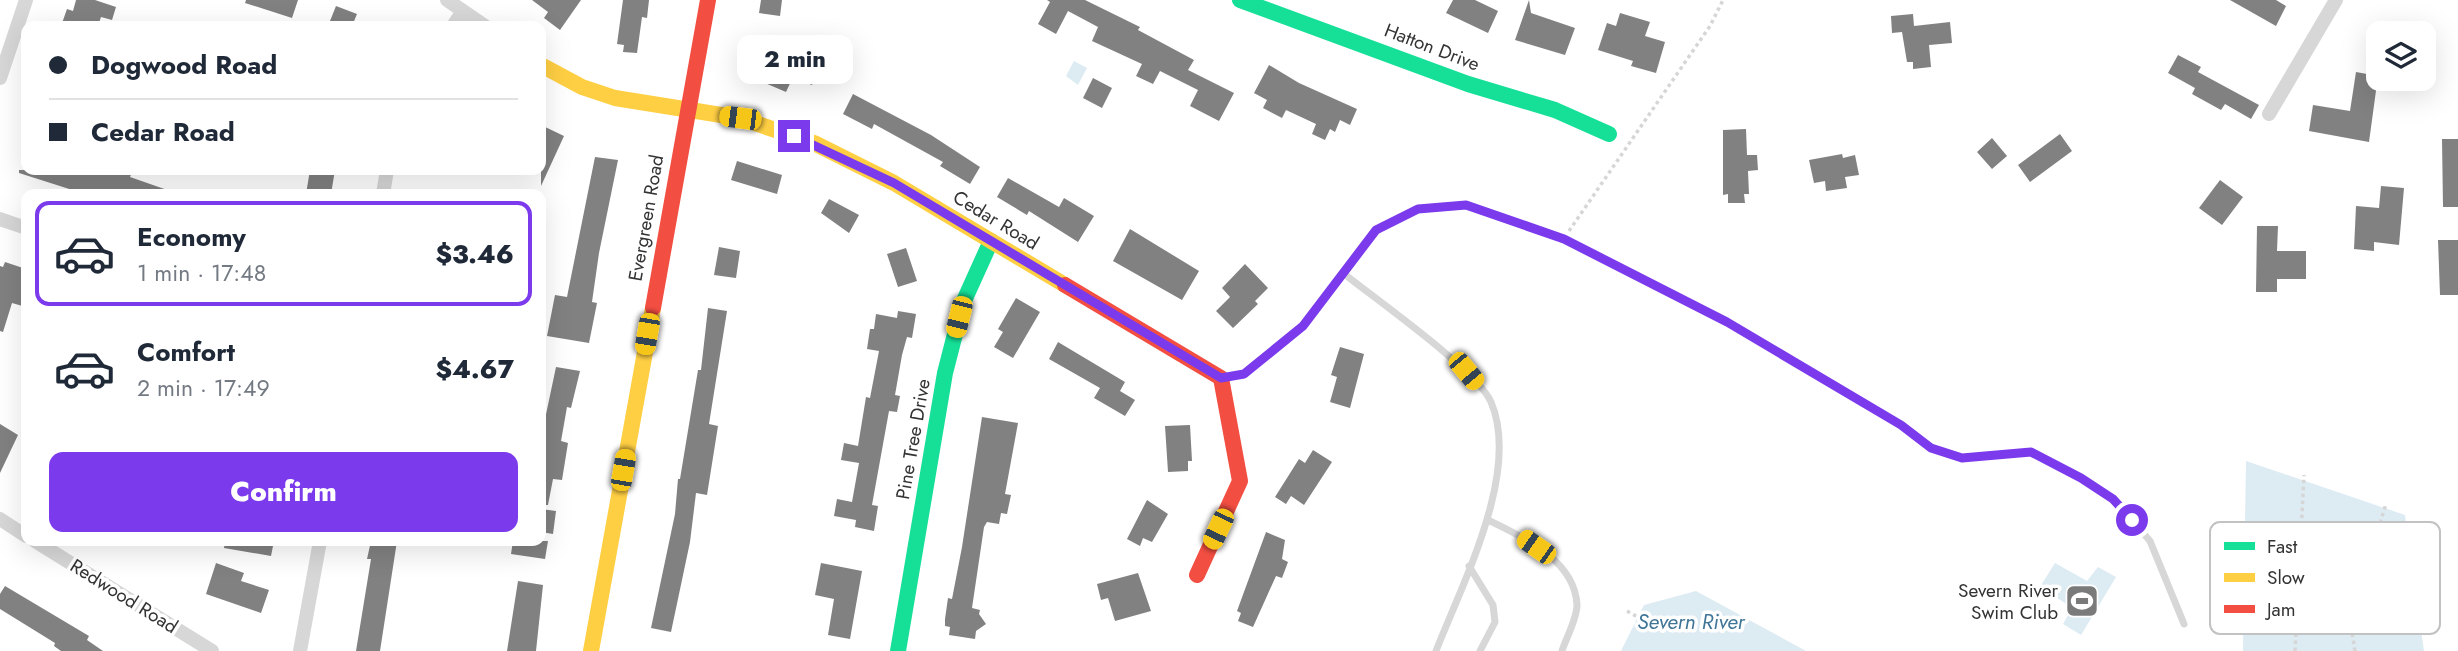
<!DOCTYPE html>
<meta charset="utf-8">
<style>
:root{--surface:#fff;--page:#f6f6f7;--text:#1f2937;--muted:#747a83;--line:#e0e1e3;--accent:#7c3aed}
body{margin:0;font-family:Jost,sans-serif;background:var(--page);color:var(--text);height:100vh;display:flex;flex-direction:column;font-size:26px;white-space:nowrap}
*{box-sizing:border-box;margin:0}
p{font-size:23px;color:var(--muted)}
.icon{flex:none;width:38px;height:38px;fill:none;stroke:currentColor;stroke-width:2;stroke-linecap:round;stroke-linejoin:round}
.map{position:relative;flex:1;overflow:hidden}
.side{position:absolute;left:21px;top:189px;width:525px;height:357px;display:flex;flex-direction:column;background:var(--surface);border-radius:14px;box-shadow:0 7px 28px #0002}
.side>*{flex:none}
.top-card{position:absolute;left:21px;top:21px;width:525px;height:154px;border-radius:14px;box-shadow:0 7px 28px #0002;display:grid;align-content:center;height:154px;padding:0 28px;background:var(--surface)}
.controls{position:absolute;left:2366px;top:21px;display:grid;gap:14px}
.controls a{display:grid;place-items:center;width:70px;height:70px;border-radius:14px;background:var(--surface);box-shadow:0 7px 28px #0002;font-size:35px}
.end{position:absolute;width:32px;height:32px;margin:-16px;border:9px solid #7c3aed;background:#fff;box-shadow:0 0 0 4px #fff}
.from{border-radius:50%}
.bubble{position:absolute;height:49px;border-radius:14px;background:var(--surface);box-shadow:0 7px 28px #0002;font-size:23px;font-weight:800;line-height:49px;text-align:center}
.car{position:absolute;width:21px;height:42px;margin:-21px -10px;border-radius:9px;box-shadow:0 0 5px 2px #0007;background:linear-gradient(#f5c518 24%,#345 0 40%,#f5c518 0 76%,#345 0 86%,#f5c518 0)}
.top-card b{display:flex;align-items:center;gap:24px;height:66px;font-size:26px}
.top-card b+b{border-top:2px solid var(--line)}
.top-card i{width:18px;height:18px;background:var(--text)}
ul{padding:12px 0 0;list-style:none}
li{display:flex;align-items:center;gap:21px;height:105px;margin:0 14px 10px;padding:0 14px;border:4px solid transparent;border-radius:14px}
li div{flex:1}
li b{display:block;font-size:26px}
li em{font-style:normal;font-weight:800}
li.current{border-color:var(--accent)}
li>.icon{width:63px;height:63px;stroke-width:1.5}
.cta{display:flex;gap:14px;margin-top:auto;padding:14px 28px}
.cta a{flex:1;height:80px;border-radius:14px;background:var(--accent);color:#fff;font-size:28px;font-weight:800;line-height:80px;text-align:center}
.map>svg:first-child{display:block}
</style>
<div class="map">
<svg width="2458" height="651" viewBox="0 0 2458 651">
<rect width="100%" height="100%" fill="#fff"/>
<path fill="#ddebf3" d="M 1074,61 L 1087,68 L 1078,85 L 1066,76 Z
M 2246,461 L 2405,515 L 2424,651 L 2243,651 Z
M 2055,563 L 2087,581 L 2098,567 L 2116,577 L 2081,635 L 2063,624 L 2072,608 L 2047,591 L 2042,593 L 2038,590 Z
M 1696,591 L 1806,651 L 1621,651 L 1644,605 Z"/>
<path fill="#818181" d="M 76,0 L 95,0 L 116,7 L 112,20 L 101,17 L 98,26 L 61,26 L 67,9 L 73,11 Z
M 246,0 L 298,0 L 292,18 L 245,3 Z
M 532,0 L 581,0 L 560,30 L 544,18 L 548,12 Z
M 623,0 L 649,0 L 647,18 L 642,17 L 637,53 L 623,52 L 624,45 L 617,44 Z
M 761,0 L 782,0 L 780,16 L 759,13 Z
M 1047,0 L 1085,0 L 1140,27 L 1138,30 L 1194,60 L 1188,70 L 1234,93 L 1219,121 L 1190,106 L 1198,90 L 1160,71 L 1153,84 L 1136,76 L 1142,64 L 1092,41 L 1098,27 L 1068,11 L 1056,34 L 1038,24 L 1050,2 Z
M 1453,0 L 1475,0 L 1498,11 L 1488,33 L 1446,13 Z
M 1529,0 L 1531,13 L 1575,28 L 1565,55 L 1515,40 Z
M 2230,0 L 2276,0 L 2286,6 L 2276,26 Z
M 336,6 L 357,14 L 352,26 L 328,26 Z
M 1620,13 L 1650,22 L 1645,36 L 1665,42 L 1656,73 L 1631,66 L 1633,61 L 1598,50 L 1607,23 L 1616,26 Z
M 1913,14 L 1914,26 L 1950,22 L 1952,43 L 1929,45 L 1931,67 L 1913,69 L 1913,62 L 1907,62 L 1902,32 L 1892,33 L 1891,16 Z
M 760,42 L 796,58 L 798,53 L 814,60 L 811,65 L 819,68 L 812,85 L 793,77 L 786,92 L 765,83 L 771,70 L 751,61 Z
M 2178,55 L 2201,67 L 2198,72 L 2259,105 L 2251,119 L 2225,104 L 2221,110 L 2192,94 L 2195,88 L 2168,73 Z
M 1269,65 L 1299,83 L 1357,109 L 1350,125 L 1340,120 L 1335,132 L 1330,129 L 1325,140 L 1312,134 L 1316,124 L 1286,110 L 1282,118 L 1263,108 L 1267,100 L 1254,93 Z
M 2356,72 L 2378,76 L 2369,142 L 2309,131 L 2313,105 L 2350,111 Z
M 1093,78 L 1112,88 L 1102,108 L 1083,98 Z
M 853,94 L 931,135 L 980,167 L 970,184 L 940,166 L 943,162 L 874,124 L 872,129 L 843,114 Z
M 541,125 L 564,136 L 541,186 Z
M 1746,129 L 1747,155 L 1757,155 L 1758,170 L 1748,171 L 1749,194 L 1744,194 L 1745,203 L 1728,203 L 1728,194 L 1723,195 L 1723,130 Z
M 2060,134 L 2072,151 L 2030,182 L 2018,165 Z
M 1992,138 L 2007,156 L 1992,169 L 1977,152 Z
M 2442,139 L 2458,139 L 2458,207 L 2443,207 Z
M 1842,154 L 1843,158 L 1855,155 L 1859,175 L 1845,177 L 1847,188 L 1826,191 L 1825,181 L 1814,183 L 1809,160 Z
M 595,157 L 618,160 L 599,253 L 592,302 L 597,303 L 589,343 L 547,336 L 555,295 L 567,297 Z
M 737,161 L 782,175 L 777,194 L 731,180 Z
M 19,170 L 133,170 L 130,177 L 173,192 L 85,194 L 19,173 Z
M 310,170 L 335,170 L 331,194 L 306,194 Z
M 1008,178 L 1059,207 L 1064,198 L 1094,216 L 1078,242 L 1029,211 L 1027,215 L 997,197 Z
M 2220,180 L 2243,197 L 2222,225 L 2199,208 Z
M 2381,186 L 2404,188 L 2399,245 L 2374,242 L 2374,251 L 2354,249 L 2356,206 L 2379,208 Z
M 829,199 L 859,215 L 849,233 L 821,213 Z
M 2257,226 L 2278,226 L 2277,251 L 2306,251 L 2306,279 L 2277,279 L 2277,292 L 2256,292 Z
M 1130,229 L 1199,271 L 1182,300 L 1113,261 Z
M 2438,240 L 2458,240 L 2458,295 L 2440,295 Z
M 719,247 L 740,251 L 736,278 L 714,275 Z
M 906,248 L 917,281 L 898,287 L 887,254 Z
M 5,262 L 26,269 L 26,307 L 12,303 L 3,332 L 0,331 L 0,266 L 3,267 Z
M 1245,264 L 1268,288 L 1255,301 L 1258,304 L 1233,328 L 1216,311 L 1230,297 L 1222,288 Z
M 1016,298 L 1040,312 L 1013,358 L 994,347 L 1003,332 L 998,329 Z
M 708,308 L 727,311 L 709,424 L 718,426 L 707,495 L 696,493 L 690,542 L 671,632 L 651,628 L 675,514 L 678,479 L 680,479 L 698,370 L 701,370 Z
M 898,311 L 916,314 L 912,338 L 907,337 L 902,355 L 895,395 L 900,396 L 897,412 L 889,411 L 872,505 L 878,506 L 874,531 L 855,527 L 856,520 L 834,516 L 837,499 L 852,502 L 859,463 L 841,460 L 844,443 L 858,446 L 866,397 L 870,398 L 879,351 L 867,349 L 870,329 L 874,329 L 876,314 L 897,318 Z
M 1058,342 L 1125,382 L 1120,391 L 1135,400 L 1125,416 L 1094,398 L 1100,388 L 1049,359 Z
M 1340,347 L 1364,354 L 1350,408 L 1330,402 L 1337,377 L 1331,375 Z
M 556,367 L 580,371 L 571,408 L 567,407 L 561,441 L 568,443 L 562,480 L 553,479 L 548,505 L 541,505 L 541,438 Z
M 982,417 L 1018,423 L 1005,494 L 1011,495 L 1007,514 L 1001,513 L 999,524 L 987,522 L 984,527 L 972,608 L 980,610 L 979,614 L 986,624 L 976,631 L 975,639 L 949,635 L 950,627 L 945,626 L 945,619 L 948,598 L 952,599 L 962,547 Z
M 0,424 L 18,435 L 0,473 Z
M 1190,425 L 1192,461 L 1188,461 L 1188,471 L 1168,472 L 1165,426 Z
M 1313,450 L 1332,462 L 1304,505 L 1291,496 L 1286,504 L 1275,497 L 1299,459 L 1305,463 Z
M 1147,500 L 1168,514 L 1152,542 L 1143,538 L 1140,546 L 1127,539 Z
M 541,509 L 556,511 L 553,534 L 541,532 Z
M 1266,532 L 1285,540 L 1282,559 L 1288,562 L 1282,578 L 1276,576 L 1253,627 L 1238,621 L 1241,613 L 1237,611 Z
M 225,541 L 274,541 L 271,556 L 224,548 Z
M 371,541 L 397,541 L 380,651 L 356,651 L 371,559 L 367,559 Z
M 513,541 L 548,541 L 545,559 L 511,554 Z
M 216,563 L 244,573 L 241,581 L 269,590 L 261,613 L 206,594 Z
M 821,563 L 862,571 L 850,639 L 828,635 L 834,599 L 815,595 Z
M 1138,573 L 1151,611 L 1115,621 L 1108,598 L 1101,600 L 1097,584 Z
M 518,581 L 543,585 L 536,651 L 507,651 Z
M 5,586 L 89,636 L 87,640 L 103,651 L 61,651 L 54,646 L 55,643 L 0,609 L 0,594 Z"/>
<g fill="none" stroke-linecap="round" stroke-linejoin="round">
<path stroke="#d6d6d6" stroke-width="3.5" stroke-dasharray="3.5 3.5" stroke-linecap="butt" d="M 1569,231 L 1710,26 L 1723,0
M 1627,611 L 1652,625
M 2295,651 L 2304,475
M 2355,651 L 2350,620 L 2386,504"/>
<path stroke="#d7d7d7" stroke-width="7" d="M 1343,273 L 1376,230 L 1418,209 L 1466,205 L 1564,239 L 1727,322 L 1901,425 L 1931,448 L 1962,458 L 2031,452 L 2081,478 L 2114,499 L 2150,541 L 2184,624
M 1222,378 L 1244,374 L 1303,325 L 1343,273 C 1374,298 1478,371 1491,402 C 1521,472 1462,584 1436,651
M 1488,520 C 1523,537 1575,560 1577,605 C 1577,619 1566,638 1562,651
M 1469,566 L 1493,605 L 1495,622 L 1480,651"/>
<path stroke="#d7d7d7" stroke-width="14" d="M 447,0 L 485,26
M 453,26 L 463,11
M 0,78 L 26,0
M 2269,114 L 2336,0
M 383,194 L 387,170
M 0,219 L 26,228
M 0,519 L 26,536
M 35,541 L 212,651
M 300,651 L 320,541"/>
<path stroke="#16e098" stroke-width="16" d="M 1240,0 L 1468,84 L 1555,110 L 1609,134
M 898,651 L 945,373 L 963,303 L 991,241"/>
<path stroke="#ffcf43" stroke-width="16" d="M 541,65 L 582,87 L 615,98 L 740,118 L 814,143 L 894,183 L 1065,285
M 591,651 L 653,308"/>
<path stroke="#f24e42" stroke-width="16" d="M 1065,285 L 1221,378 L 1240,481 L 1197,575
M 653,308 L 708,0"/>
</g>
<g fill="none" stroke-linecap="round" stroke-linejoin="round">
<path stroke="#7c3aed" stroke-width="9" d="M 794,136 L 894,183 L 1221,378 L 1244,374 L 1303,326 L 1376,230 L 1418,209 L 1466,205 L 1564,239 L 1727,322 L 1901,425 L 1931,448 L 1962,458 L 2031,452 L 2081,478 L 2113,499 L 2132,520"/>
</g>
<defs>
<symbol id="stadium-square" viewBox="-11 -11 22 22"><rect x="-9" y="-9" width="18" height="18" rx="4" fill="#7a7a7a" stroke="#fff"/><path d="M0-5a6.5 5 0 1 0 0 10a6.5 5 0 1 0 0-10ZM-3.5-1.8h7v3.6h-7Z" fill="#fff"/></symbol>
</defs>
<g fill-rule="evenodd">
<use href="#stadium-square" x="2063" y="582" width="38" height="38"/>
</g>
<g text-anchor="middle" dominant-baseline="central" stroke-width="7" stroke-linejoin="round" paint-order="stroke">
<g font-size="19" fill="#333" stroke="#fff">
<text transform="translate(1432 47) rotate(21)">Hatton Drive</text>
<text transform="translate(646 218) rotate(-80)">Evergreen Road</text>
<text transform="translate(996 220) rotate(31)">Cedar Road</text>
<text transform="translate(913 439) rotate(-80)">Pine Tree Drive</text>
<text transform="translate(124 596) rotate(32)">Redwood Road</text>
</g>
<g font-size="19" fill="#333" stroke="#fff" text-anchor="end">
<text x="2058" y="590">Severn River<tspan x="2058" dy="22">Swim Club</tspan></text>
</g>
<g font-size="21" font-style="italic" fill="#3f7597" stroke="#fff">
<text x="1691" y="622">Severn River</text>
</g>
</g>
<rect x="2210" y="522" width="230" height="112" rx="10" fill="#fff" stroke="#c2c2c2" stroke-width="2"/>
<rect x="2224" y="542" width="31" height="8" fill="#16e098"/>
<rect x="2224" y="573" width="31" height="9" fill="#ffcf43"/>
<rect x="2224" y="605" width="31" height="8" fill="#f24e42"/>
<g font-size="19" fill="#333">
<text x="2267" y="553">Fast</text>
<text x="2267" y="584">Slow</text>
<text x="2267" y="616">Jam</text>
</g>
</svg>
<div class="controls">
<a><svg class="icon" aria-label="layers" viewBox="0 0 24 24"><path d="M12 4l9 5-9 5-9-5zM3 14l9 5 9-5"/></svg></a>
</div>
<i class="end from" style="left:2132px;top:520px"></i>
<i class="end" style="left:794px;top:136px"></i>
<div class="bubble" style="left:737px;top:35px;width:116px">2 min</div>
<i class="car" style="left:740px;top:118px;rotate:277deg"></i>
<i class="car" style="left:959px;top:317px;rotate:194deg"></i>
<i class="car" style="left:647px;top:334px;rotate:190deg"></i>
<i class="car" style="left:1466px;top:371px;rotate:140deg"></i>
<i class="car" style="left:623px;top:470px;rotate:10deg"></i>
<i class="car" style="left:1218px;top:529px;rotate:205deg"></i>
<i class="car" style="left:1536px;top:547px;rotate:305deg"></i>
<div class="top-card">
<b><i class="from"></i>Dogwood Road</b>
<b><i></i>Cedar Road</b>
</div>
<section class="side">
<ul>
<li class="current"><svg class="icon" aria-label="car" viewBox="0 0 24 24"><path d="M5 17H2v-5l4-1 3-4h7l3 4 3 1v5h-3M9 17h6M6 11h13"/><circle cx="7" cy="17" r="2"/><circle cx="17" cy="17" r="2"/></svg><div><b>Economy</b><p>1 min · 17:48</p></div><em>$3.46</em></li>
<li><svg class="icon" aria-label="car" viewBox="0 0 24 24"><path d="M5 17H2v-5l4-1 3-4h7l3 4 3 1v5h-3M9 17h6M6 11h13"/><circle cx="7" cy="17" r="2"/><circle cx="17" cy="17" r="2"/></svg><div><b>Comfort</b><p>2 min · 17:49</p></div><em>$4.67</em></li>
</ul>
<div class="cta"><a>Confirm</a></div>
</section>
</div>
